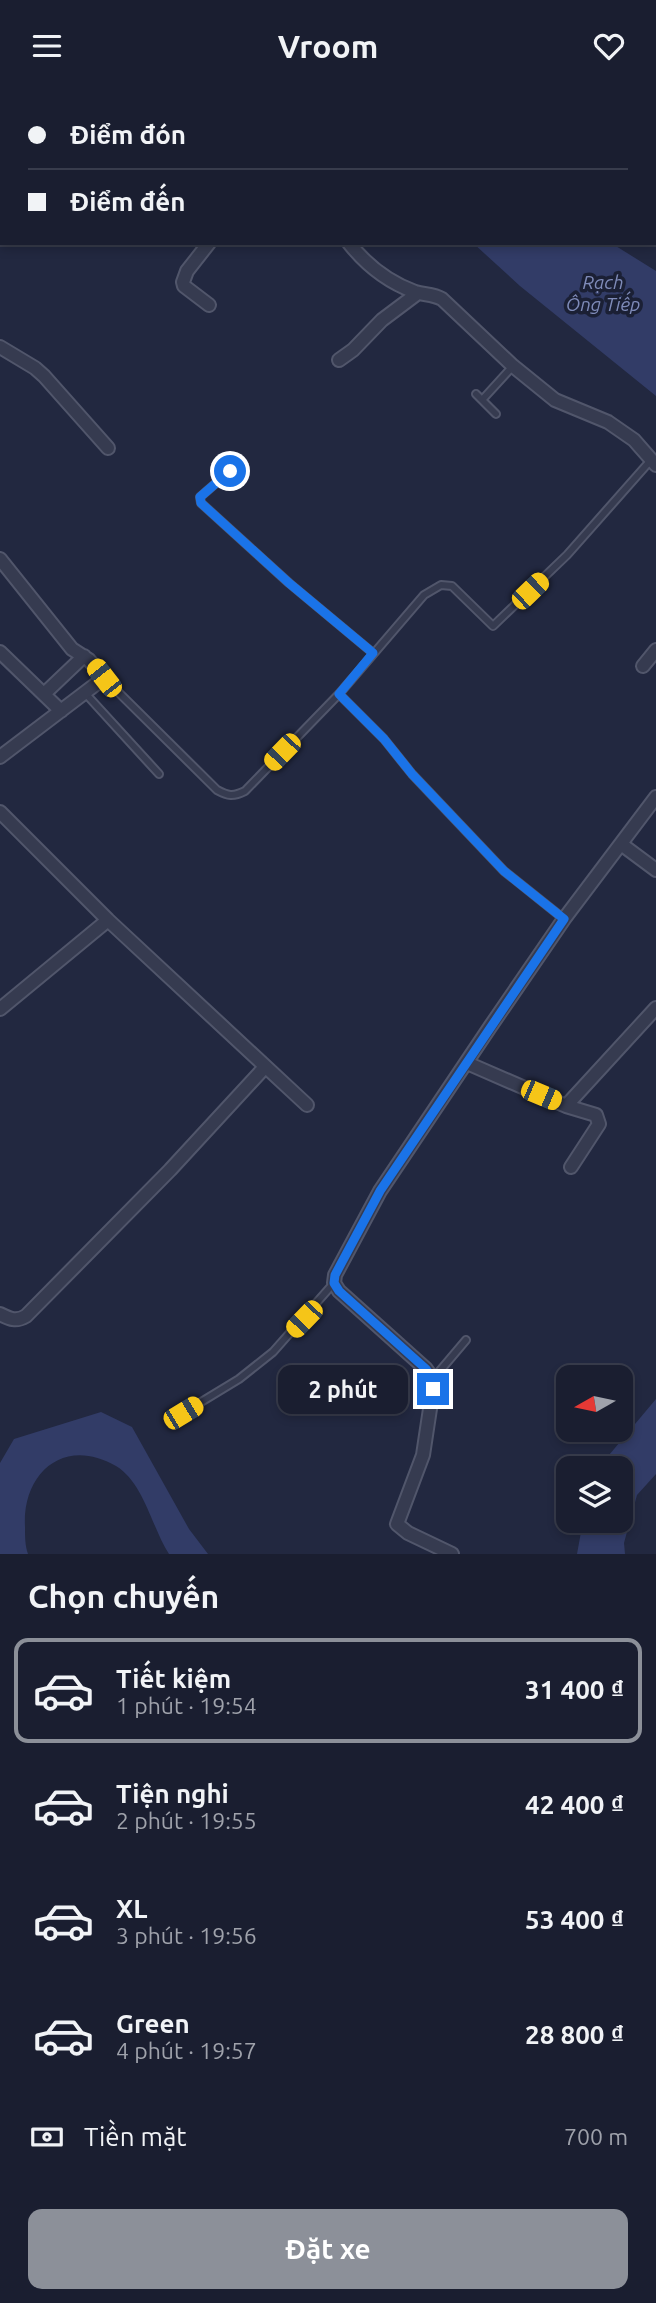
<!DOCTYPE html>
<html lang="vi">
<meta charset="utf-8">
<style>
:root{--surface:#1a1e30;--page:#232738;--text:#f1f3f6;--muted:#9fa2ab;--line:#383c4c;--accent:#8c9099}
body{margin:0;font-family:Ubuntu,sans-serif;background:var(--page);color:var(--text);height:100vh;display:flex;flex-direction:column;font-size:26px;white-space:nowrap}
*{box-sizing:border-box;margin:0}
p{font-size:23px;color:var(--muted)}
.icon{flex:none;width:38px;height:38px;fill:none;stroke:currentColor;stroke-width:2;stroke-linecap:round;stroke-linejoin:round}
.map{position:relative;height:1463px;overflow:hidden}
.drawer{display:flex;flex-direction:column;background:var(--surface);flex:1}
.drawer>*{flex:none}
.banner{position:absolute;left:0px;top:0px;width:656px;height:154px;box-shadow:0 4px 10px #0003,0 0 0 2px var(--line);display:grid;align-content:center;height:154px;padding:0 28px;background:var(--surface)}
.needle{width:46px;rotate:261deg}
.fabs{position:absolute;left:556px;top:1274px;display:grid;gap:14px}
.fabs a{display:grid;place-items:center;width:77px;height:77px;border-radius:14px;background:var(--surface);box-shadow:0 4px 10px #0003,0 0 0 2px var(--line);font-size:35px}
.end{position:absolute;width:32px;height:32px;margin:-16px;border:9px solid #1a73e8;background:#fff;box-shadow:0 0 0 4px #fff}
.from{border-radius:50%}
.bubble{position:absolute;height:49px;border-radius:14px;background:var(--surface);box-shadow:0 4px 10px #0003,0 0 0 2px var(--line);font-size:23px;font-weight:600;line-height:49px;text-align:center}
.car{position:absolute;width:21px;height:42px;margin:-21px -10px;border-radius:9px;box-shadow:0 0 5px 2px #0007;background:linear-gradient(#f5c518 24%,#345 0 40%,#f5c518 0 76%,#345 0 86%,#f5c518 0)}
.banner b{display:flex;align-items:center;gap:24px;height:66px;font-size:26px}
.banner b+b{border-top:2px solid var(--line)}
.banner i{width:18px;height:18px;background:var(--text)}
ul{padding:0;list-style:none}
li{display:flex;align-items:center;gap:21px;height:105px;margin:0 14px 10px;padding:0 14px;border:4px solid transparent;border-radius:14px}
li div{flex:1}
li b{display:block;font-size:26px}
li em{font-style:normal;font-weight:600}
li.on{border-color:var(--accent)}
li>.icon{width:63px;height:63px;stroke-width:1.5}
h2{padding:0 28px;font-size:32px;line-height:84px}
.pay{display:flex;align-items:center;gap:18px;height:77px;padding:0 28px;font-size:26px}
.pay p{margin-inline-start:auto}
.action{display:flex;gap:14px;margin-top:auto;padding:14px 28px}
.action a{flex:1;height:80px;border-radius:14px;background:var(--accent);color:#fff;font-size:28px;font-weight:600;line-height:80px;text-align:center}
header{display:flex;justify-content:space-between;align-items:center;height:91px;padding:0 28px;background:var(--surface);font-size:32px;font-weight:600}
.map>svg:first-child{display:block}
</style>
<header><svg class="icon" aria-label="menu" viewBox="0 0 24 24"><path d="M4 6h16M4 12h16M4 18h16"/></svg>Vroom<svg class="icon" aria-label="heart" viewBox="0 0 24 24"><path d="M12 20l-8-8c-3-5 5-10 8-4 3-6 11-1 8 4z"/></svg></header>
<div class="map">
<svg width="656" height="1463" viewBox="0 0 656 1463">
<rect width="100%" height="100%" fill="#222840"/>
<path fill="#323c67" d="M 473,152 L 611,152 L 656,180 L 656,305 L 520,195 Z
M 656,1308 L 656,1383 L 637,1404 L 624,1452 L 625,1463 L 577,1463 L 583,1430 L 621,1430 L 621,1377 L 601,1377 L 604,1370 Z
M 101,1321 L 132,1336 L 189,1438 L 208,1463 L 169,1463 C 152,1437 144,1392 116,1375 C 65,1345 22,1381 25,1436 C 25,1446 25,1454 28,1463 L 0,1463 L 0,1372 L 14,1348 Z"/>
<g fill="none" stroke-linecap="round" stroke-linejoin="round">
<defs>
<path id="service" d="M 476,303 L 482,309 L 513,275
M 482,309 L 496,323
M 230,380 L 200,406 L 201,412 L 289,492 L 373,562
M 104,587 L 217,699 C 228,705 233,706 245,700 L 339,603 L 424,504 L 441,494 L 452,495 L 493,535 L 567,464 L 651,369
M 85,602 L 159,683
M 339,603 L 384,648 L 412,683 L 504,780 L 564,828
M 433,1288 L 466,1249
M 183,1322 L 239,1288 L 273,1261 L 333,1193"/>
<path id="minor" d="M 205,0 L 207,2
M 610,2 L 612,0
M 654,60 L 656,59
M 209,152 L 187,180 L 183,191 L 184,195 L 209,214
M 349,152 C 367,175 388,191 415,201 C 425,204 433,203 442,208 L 513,275 L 555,309 L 608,331 L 634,349 L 656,374
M 0,256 L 35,277 L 44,285 L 108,357
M 339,269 L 353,259 L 382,229 L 418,202
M 0,468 L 72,558 L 89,569 L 104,587 L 0,666
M 0,561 L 61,620
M 643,575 L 656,559
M 44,603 L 84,565
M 0,721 L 108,829 L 307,1014
M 621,753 L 656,779
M 0,918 L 108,829
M 467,972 L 566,1015 L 656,917
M 566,1015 L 596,1024 L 599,1033 L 571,1076
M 0,1223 C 10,1228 16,1231 26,1225 L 170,1079 L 265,976
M 452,1463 L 408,1442 L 397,1433 L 423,1364 L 433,1298 L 433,1288 L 426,1278 L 339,1200 L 334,1192 L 335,1184 L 380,1100 L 490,936 L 564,828 L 656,706"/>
<path id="primary" d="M 236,2 L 238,0
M 0,41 L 2,42"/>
</defs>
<use href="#service" stroke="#51566b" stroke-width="10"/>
<use href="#minor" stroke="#51566b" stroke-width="16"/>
<use href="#primary" stroke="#3f4459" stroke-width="23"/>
<use href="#service" stroke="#363b50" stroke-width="6"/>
<use href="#minor" stroke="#363b50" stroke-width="12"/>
<use href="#primary" stroke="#545970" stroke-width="19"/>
</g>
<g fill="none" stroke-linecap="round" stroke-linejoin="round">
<path stroke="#1a73e8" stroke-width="9" d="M 230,380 L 200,406 L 201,412 L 289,492 L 373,562 L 339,603 L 384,648 L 412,683 L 504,780 L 564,828 L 380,1100 L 335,1184 L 334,1192 L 339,1200 L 426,1278 L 433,1288 L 433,1298"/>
</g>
<g text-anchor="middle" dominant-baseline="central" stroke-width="7" stroke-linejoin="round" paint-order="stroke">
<g font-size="19" font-style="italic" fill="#7f8bb9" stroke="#1b2035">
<text x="603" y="191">Rạch<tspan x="603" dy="22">Ông Tiếp</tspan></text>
</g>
</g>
</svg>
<div class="fabs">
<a><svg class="needle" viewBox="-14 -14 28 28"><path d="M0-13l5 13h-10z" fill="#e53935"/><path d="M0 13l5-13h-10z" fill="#9fa2ab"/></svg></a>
<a><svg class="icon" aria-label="layers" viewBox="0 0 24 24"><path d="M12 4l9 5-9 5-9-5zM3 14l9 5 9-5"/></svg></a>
</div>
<i class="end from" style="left:230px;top:380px"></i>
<i class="end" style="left:433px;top:1298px"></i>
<div class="bubble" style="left:278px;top:1274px;width:130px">2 phút</div>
<i class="car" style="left:530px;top:500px;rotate:46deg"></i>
<i class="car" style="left:104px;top:587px;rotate:322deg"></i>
<i class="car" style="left:282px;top:661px;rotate:224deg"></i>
<i class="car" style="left:541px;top:1004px;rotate:113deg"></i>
<i class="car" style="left:304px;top:1228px;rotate:224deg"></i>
<i class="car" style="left:183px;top:1322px;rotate:59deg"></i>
<div class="banner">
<b><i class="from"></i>Điểm đón</b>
<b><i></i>Điểm đến</b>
</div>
</div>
<section class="drawer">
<h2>Chọn chuyến</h2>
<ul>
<li class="on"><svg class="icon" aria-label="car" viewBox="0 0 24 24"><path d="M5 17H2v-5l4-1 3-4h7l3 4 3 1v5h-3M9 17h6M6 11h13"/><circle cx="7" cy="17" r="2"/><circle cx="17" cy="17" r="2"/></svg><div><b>Tiết kiệm</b><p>1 phút · 19:54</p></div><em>31 400 ₫</em></li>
<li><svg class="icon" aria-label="car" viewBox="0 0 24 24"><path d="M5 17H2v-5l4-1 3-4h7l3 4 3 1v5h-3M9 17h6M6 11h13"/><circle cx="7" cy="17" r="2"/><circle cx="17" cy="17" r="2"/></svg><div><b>Tiện nghi</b><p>2 phút · 19:55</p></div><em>42 400 ₫</em></li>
<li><svg class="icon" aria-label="car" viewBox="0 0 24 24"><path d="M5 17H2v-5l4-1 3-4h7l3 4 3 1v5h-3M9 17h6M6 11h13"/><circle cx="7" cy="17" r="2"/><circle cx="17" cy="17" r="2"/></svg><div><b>XL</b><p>3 phút · 19:56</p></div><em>53 400 ₫</em></li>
<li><svg class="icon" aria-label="car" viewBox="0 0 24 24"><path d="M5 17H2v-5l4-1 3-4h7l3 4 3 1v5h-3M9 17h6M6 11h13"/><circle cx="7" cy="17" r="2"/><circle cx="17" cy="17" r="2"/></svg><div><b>Green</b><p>4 phút · 19:57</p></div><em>28 800 ₫</em></li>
</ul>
<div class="pay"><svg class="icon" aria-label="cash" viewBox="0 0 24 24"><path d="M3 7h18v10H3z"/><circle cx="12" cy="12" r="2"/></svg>Tiền mặt<p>700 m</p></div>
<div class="action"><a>Đặt xe</a></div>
</section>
